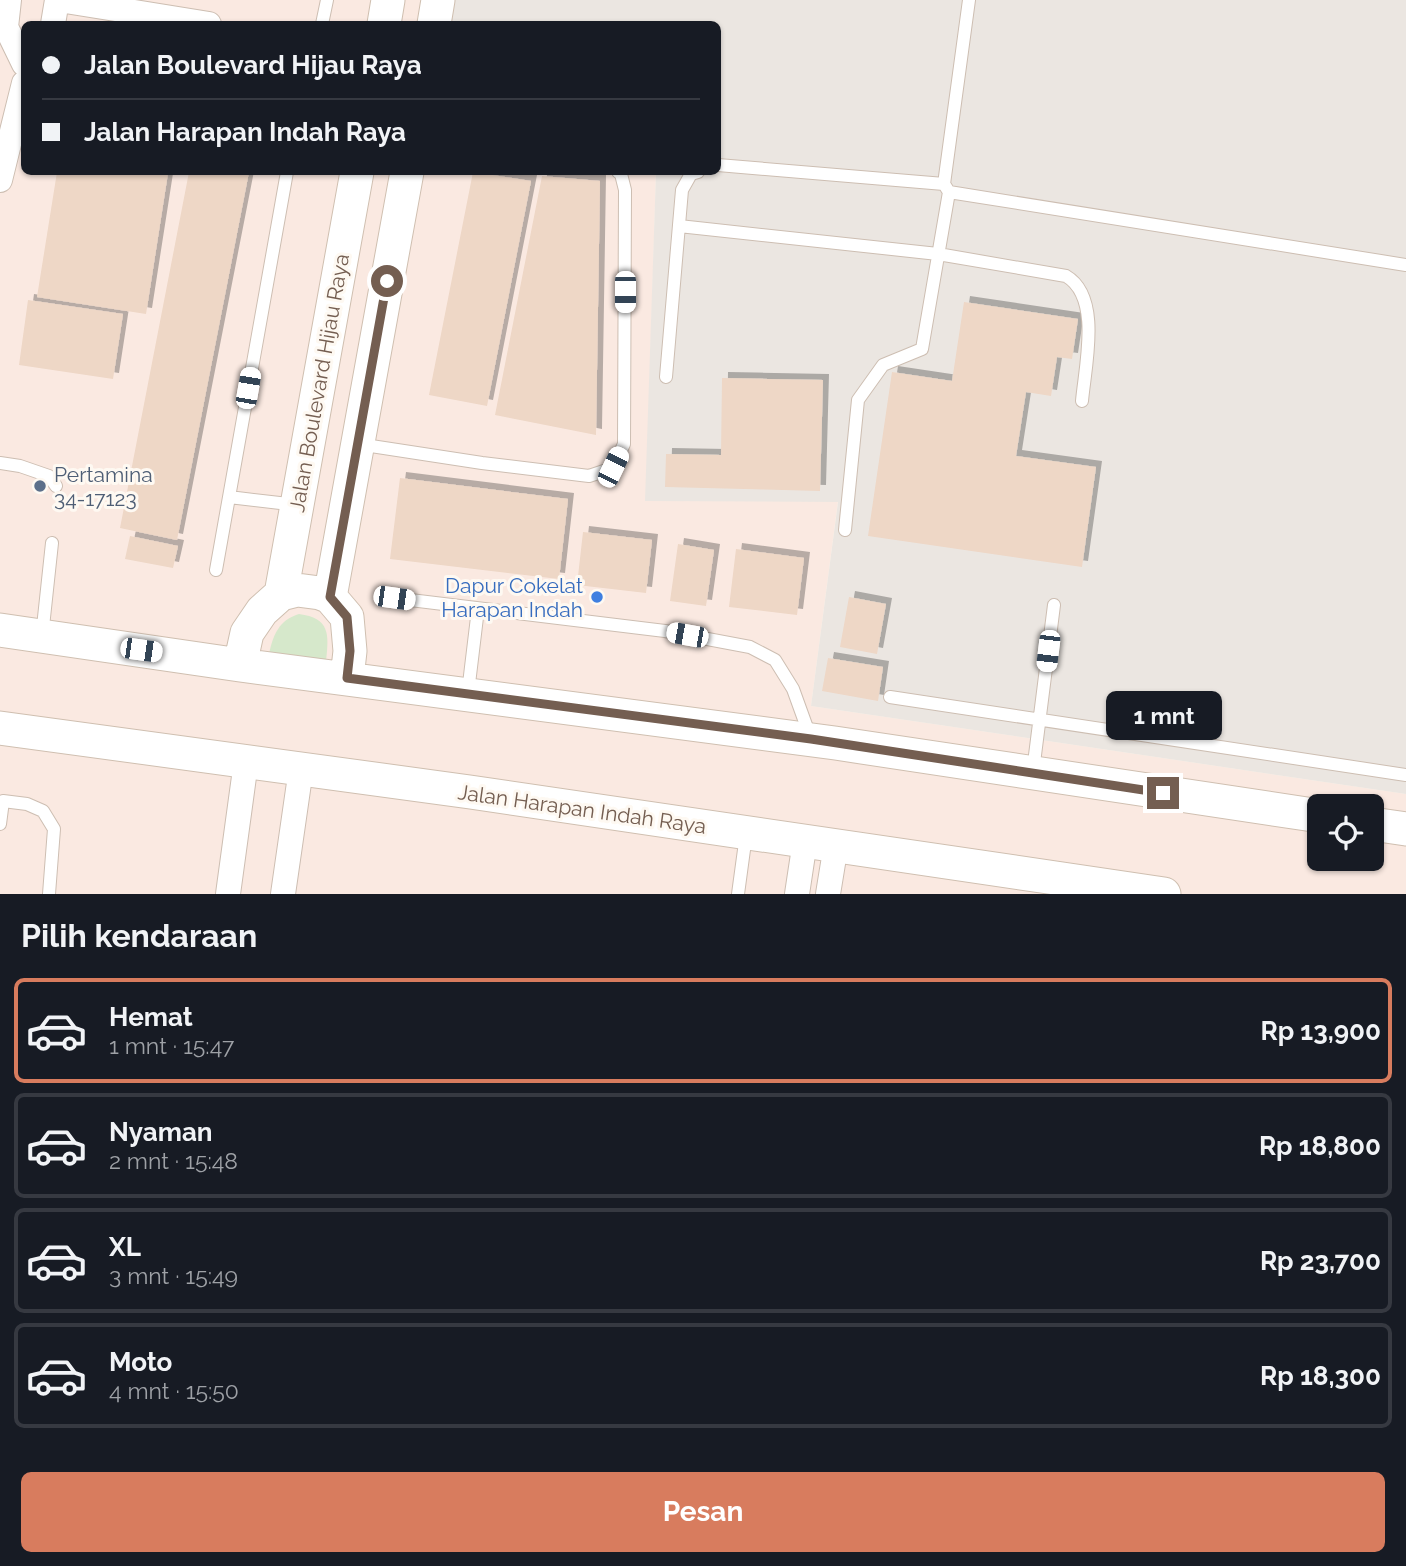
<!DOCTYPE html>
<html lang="id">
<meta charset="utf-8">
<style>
:root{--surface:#171b24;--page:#242831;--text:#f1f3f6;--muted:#9ea1a6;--line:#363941;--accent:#d87c5e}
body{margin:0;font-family:Raleway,sans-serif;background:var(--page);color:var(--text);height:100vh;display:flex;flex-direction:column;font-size:26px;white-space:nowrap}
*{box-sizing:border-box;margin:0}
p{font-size:23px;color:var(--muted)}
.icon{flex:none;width:38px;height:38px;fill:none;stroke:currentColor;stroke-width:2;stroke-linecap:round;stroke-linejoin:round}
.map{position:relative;height:894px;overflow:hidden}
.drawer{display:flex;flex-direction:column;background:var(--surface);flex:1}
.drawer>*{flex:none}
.banner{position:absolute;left:21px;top:21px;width:700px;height:154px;border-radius:10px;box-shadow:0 2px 5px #0004;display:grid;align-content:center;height:154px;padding:0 21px;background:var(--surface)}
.controls{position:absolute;left:1307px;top:794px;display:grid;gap:14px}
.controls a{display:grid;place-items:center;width:77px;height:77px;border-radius:10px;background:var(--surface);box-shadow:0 2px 5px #0004;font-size:35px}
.end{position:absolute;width:32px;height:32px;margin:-16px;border:9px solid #745e51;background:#fff;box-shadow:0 0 0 4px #fff}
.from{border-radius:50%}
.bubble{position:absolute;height:49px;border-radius:10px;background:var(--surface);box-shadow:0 2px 5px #0004;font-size:23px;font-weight:700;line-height:49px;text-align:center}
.car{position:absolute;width:21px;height:42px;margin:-21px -10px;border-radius:9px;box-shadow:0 0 5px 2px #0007;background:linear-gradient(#fff 24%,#345 0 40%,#fff 0 76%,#345 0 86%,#fff 0)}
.banner b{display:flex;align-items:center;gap:24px;height:66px;font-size:26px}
.banner b+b{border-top:2px solid var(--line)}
.banner i{width:18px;height:18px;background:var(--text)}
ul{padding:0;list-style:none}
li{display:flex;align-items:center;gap:21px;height:105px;margin:0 14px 10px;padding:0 7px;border:4px solid var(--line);border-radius:10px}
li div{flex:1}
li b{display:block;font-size:26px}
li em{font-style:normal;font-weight:700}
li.selected{border-color:var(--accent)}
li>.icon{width:63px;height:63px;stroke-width:1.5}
h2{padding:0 21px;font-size:32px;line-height:84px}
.cta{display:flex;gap:14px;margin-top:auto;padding:14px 21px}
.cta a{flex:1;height:80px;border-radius:10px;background:var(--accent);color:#fff;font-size:28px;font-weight:700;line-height:80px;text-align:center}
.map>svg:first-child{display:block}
</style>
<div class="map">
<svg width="1406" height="894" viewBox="0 0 1406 894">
<defs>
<filter id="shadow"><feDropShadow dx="6" dy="-6" stdDeviation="0" flood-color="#0004"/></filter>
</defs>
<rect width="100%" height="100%" fill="#fbf5ec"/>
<path fill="#fae9e1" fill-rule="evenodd" d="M 0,0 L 454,0 L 450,24 L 24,24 L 24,172 L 656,172 L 646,501 L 838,501 L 811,706 L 1406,794 L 1406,894 L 0,894 ZM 1320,807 L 1372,807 L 1372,859 L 1320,859 Z"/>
<path fill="#ebe6e1" d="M 454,0 L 1406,0 L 1406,794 L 811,706 L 838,502 L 645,501 L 656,172 L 718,172 L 718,24 L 450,24 Z"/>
<path fill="#d6e8cb" d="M 299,614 C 330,618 329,634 326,661 L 269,654 C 273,635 279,620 299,614 Z"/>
<path fill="#eed7c6" filter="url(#shadow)" d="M 57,172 L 168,173 L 146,314 L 37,297 Z
M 189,172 L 249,172 L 177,540 L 120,528 Z
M 473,172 L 531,181 L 487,406 L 429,395 Z
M 542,176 L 600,181 L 596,435 L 495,415 Z
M 28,300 L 123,314 L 113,379 L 19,365 Z
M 964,302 L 1078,319 L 1072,359 L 1057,357 L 1051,396 L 1026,392 L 1016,456 L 1096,467 L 1082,567 L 868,536 L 892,372 L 952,381 Z
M 722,378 L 823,380 L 820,491 L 665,487 L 666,454 L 721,455 Z
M 400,478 L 568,499 L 559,579 L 390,559 Z
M 583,532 L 652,540 L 646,593 L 577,585 Z
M 130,536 L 178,546 L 173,568 L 125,559 Z
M 678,544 L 714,550 L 706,606 L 670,601 Z
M 736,549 L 804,558 L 797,615 L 729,607 Z
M 849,597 L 886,604 L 877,654 L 840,647 Z
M 828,658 L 883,667 L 878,701 L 822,691 Z"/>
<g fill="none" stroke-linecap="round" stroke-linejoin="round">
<defs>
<path id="lane" d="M 969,0 L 944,184 L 949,192 L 1406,265
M 322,24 L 327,0
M 718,165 L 944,184
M 679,226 L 938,254 L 1066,276 C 1102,297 1085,366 1082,401
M 666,377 L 682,190 L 691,174 L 698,172
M 358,444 L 482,463 L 589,476 L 613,468 L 624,444 L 625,190 L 621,174 L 618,172
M 0,463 L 20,466 L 49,476 L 56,486
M 229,497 L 297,505
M 845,530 L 858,400 L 883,365 L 922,349 L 949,192
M 216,570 L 287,172
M 394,598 L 665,631 L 750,647 L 775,660 L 793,689 L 810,736
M 42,636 L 52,543
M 468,692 L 478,609
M 890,697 L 1406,775
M 1033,771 L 1054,605
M 0,824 L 3,801 L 27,804 L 43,811 L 54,829 L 49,894
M 738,894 L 746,835"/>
<path id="street" d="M 9,0 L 6,27 L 24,64
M 59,0 L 209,24
M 53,24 L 57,0
M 0,180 L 24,83
M 228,894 L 246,762
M 283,894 L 301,769
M 797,894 L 805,841
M 828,894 L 836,845"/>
<path id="secondary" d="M 384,24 L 388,0
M 434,24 L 438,0
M 281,594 L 357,172
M 330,597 L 407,172
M 0,630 L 240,665 L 835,743 L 1320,816
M 240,665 L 247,633 L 262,611 L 281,594 L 297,590 L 320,593 L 330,597 L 347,617 L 350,651 L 347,678
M 0,728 L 470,792 L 1164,894
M 1372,824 L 1406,829"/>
</defs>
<use href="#lane" stroke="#cdbeb2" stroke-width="14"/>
<use href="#street" stroke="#cdbeb2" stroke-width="26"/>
<use href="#secondary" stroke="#cfbfb0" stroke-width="35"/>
<use href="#lane" stroke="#fff" stroke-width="12"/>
<use href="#street" stroke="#fff" stroke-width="24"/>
<use href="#secondary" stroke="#fff" stroke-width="33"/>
</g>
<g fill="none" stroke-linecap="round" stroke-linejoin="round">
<path stroke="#745e51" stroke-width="9" d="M 387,281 L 330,597 L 347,617 L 350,651 L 347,678 L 811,739 L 1163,793"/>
</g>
<circle fill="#5c6f8a" stroke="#fef9f2" stroke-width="2.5" cx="40" cy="486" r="7"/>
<circle fill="#3f7fe0" stroke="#fef9f2" stroke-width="2.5" cx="597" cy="597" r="7"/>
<g text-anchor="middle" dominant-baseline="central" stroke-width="6" stroke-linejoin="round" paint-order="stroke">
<g font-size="21" fill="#745e51" stroke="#fef9f2">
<text transform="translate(319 383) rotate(-80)">Jalan Boulevard Hijau Raya</text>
<text transform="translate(582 809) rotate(8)">Jalan Harapan Indah Raya</text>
</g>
<g font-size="21" fill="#4e5e75" stroke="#fef9f2" text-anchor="start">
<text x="54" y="474">Pertamina<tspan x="54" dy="24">34-17123</tspan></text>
</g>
<g font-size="21" fill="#366cbe" stroke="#fef9f2" text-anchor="end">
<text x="583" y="585">Dapur Cokelat<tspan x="583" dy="24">Harapan Indah</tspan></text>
</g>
</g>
</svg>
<div class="controls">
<a><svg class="icon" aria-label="locate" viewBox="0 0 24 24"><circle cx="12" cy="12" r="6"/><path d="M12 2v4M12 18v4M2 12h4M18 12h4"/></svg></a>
</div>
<i class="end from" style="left:387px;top:281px"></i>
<i class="end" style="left:1163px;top:793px"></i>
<div class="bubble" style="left:1106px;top:691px;width:116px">1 mnt</div>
<i class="car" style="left:625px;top:292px;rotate:180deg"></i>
<i class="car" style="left:248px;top:388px;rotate:10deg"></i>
<i class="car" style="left:613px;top:467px;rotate:26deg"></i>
<i class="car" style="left:394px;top:598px;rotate:98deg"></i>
<i class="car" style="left:687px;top:635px;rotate:280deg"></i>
<i class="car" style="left:141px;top:650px;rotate:98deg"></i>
<i class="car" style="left:1048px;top:651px;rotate:187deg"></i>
<div class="banner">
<b><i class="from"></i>Jalan Boulevard Hijau Raya</b>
<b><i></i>Jalan Harapan Indah Raya</b>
</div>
</div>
<section class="drawer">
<h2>Pilih kendaraan</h2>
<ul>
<li class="selected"><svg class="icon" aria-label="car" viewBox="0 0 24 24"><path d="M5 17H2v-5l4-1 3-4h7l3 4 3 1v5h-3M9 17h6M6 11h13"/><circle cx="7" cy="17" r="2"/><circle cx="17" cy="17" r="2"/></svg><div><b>Hemat</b><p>1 mnt · 15:47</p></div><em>Rp 13,900</em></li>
<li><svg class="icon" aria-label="car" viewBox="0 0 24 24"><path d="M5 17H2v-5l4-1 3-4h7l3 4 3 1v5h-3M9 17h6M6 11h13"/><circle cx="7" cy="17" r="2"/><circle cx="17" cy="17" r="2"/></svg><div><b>Nyaman</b><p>2 mnt · 15:48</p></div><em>Rp 18,800</em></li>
<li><svg class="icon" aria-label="car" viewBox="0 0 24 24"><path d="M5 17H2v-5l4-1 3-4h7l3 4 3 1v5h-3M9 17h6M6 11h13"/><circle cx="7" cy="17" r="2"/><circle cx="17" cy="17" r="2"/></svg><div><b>XL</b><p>3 mnt · 15:49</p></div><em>Rp 23,700</em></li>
<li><svg class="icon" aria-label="car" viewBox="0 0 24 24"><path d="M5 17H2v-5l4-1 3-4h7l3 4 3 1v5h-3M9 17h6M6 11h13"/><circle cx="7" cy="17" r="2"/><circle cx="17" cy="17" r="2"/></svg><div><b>Moto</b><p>4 mnt · 15:50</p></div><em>Rp 18,300</em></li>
</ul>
<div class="cta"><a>Pesan</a></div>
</section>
